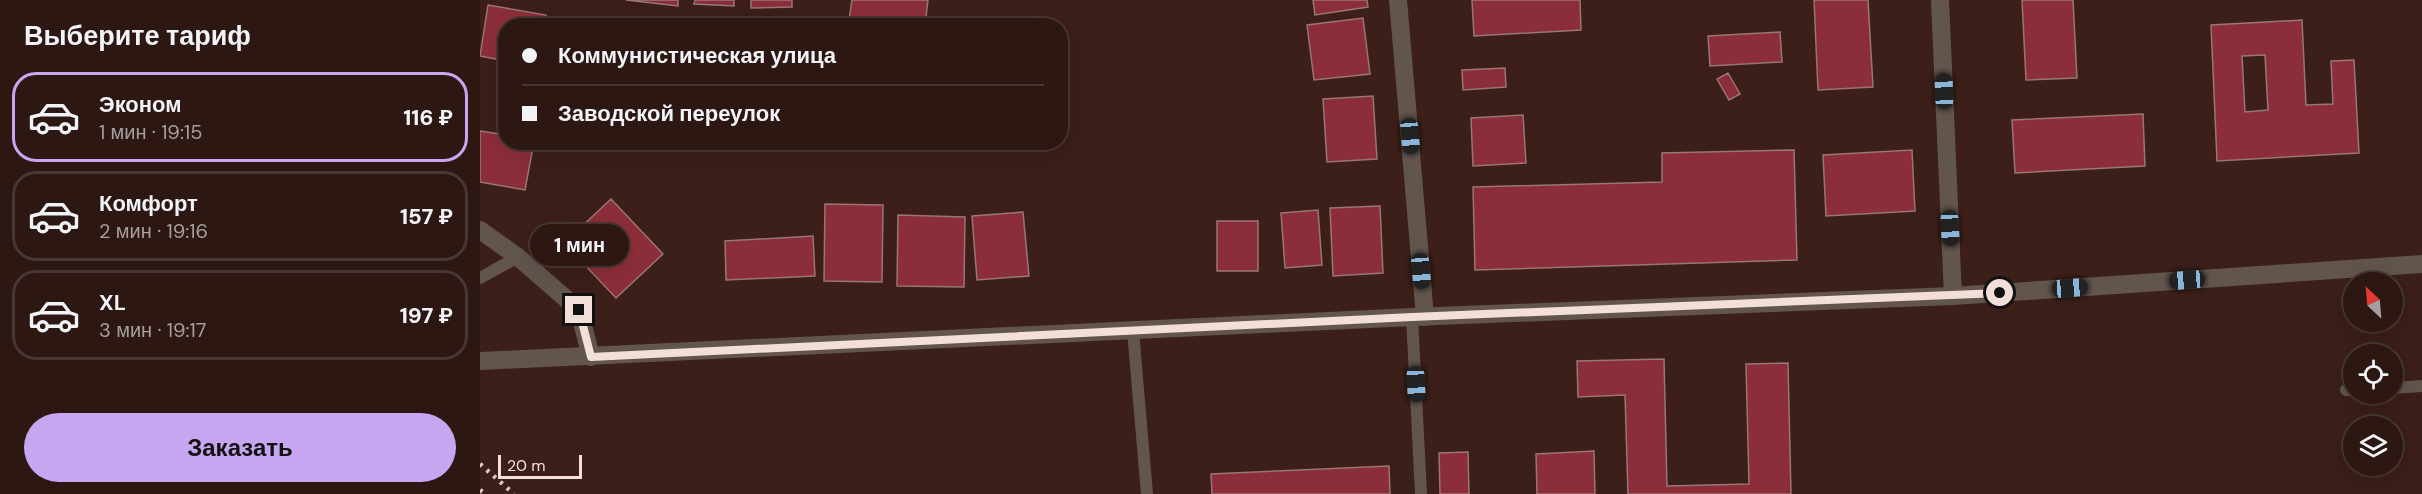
<!DOCTYPE html>
<html lang="ru">
<meta charset="utf-8">
<style>
:root{--surface:#2c1712;--page:#382420;--text:#f1f3f6;--muted:#a69f9f;--line:#483632;--accent:#c6a6f0}
body{margin:0;font-family:"DM Sans",sans-serif;background:var(--page);color:var(--text);height:100vh;display:flex;flex-direction:column;font-size:22px;white-space:nowrap}
*{box-sizing:border-box;margin:0}
p{font-size:20px;color:var(--muted)}
.icon{flex:none;width:33px;height:33px;fill:none;stroke:currentColor;stroke-width:2;stroke-linecap:round;stroke-linejoin:round}
.map{position:relative;flex:1;overflow:hidden}
.details{display:flex;flex-direction:column;background:var(--surface);width:480px}
.details>*{flex:none}
.guide{position:absolute;left:18px;top:18px;width:570px;height:132px;border-radius:24px;box-shadow:0 6px 24px #0002,0 0 0 2px var(--line);display:grid;align-content:center;height:132px;padding:0 24px;background:var(--surface)}
.needle{width:39px;rotate:334deg}
.controls{position:absolute;left:1863px;top:272px;display:grid;gap:12px}
.controls a{display:grid;place-items:center;width:60px;height:60px;border-radius:50%;background:var(--surface);box-shadow:0 6px 24px #0002,0 0 0 2px var(--line);font-size:30px}
.scale{position:absolute;left:18px;bottom:15px;width:84px;box-sizing:border-box;padding-left:6px;border:3px solid #f2dfda;border-top:0;font-size:16px;line-height:21px;white-space:nowrap;color:#f2dfda;-webkit-text-stroke:4px #3b1f18;paint-order:stroke}
.end{position:absolute;width:27px;height:27px;margin:-14px;border:8px solid #f2dfda;background:#111;box-shadow:0 0 0 3px #111}
.from{border-radius:50%}
.bubble{position:absolute;height:42px;border-radius:21px;background:var(--surface);box-shadow:0 6px 24px #0002,0 0 0 2px var(--line);font-size:20px;font-weight:800;line-height:42px;text-align:center}
.car{position:absolute;width:18px;height:36px;margin:-18px -9px;border-radius:8px;box-shadow:0 0 4px 2px #0007;background:linear-gradient(#222 24%,#8ab4d8 0 40%,#222 0 76%,#8ab4d8 0 86%,#222 0)}
.guide b{display:flex;align-items:center;gap:21px;height:57px;font-size:22px}
.guide b+b{border-top:2px solid var(--line)}
.guide i{width:15px;height:15px;background:var(--text)}
ul{padding:0;list-style:none}
li{display:flex;align-items:center;gap:18px;height:90px;margin:0 12px 9px;padding:0 12px;border:3px solid var(--line);border-radius:24px}
li div{flex:1}
li b{display:block;font-size:22px}
li em{font-style:normal;font-weight:800}
li.selected{border-color:var(--accent)}
li>.icon{width:54px;height:54px;stroke-width:1.5}
h2{padding:0 24px;font-size:27px;line-height:72px}
.cta{display:flex;gap:12px;margin-top:auto;padding:12px 24px}
.cta a{flex:1;height:69px;border-radius:36px;background:var(--accent);color:#111;font-size:24px;font-weight:800;line-height:69px;text-align:center}
main{display:flex;flex:1;min-height:0}
.map>svg:first-child{display:block}
</style>
<main>
<section class="details">
<h2>Выберите тариф</h2>
<ul>
<li class="selected"><svg class="icon" aria-label="car" viewBox="0 0 24 24"><path d="M5 17H2v-5l4-1 3-4h7l3 4 3 1v5h-3M9 17h6M6 11h13"/><circle cx="7" cy="17" r="2"/><circle cx="17" cy="17" r="2"/></svg><div><b>Эконом</b><p>1 мин · 19:15</p></div><em>116 ₽</em></li>
<li><svg class="icon" aria-label="car" viewBox="0 0 24 24"><path d="M5 17H2v-5l4-1 3-4h7l3 4 3 1v5h-3M9 17h6M6 11h13"/><circle cx="7" cy="17" r="2"/><circle cx="17" cy="17" r="2"/></svg><div><b>Комфорт</b><p>2 мин · 19:16</p></div><em>157 ₽</em></li>
<li><svg class="icon" aria-label="car" viewBox="0 0 24 24"><path d="M5 17H2v-5l4-1 3-4h7l3 4 3 1v5h-3M9 17h6M6 11h13"/><circle cx="7" cy="17" r="2"/><circle cx="17" cy="17" r="2"/></svg><div><b>XL</b><p>3 мин · 19:17</p></div><em>197 ₽</em></li>
</ul>
<div class="cta"><a>Заказать</a></div>
</section>
<div class="map">
<svg width="1942" height="494" viewBox="0 0 1942 494">
<rect width="100%" height="100%" fill="#3b1f18"/>
<path fill="#8c2e39" stroke="#997576" stroke-width="1.5" fill-rule="evenodd" d="M 146,0 L 198,0 L 198,6 Z
M 215,0 L 254,0 L 254,6 L 214,4 Z
M 271,0 L 312,0 L 312,7 L 271,8 Z
M 372,0 L 448,0 L 445,26 L 368,26 Z
M 833,0 L 887,0 L 888,7 L 835,15 Z
M 992,0 L 1100,0 L 1101,30 L 994,36 Z
M 1334,0 L 1388,0 L 1393,87 L 1338,90 Z
M 1542,0 L 1593,0 L 1597,78 L 1546,80 Z
M 8,5 L 66,15 L 65,26 L 26,26 L 26,61 L 0,56 Z
M 883,18 L 890,74 L 834,80 L 827,25 Z
M 1822,20 L 1826,105 L 1853,104 L 1851,61 L 1874,60 L 1879,153 L 1737,161 L 1731,25 ZM 1785,55 L 1788,110 L 1765,112 L 1762,56 Z
M 1300,32 L 1302,62 L 1230,66 L 1228,36 Z
M 1025,68 L 1026,87 L 983,90 L 982,70 Z
M 1248,73 L 1260,94 L 1249,100 L 1237,79 Z
M 893,96 L 897,159 L 847,162 L 843,99 Z
M 1663,114 L 1665,166 L 1535,173 L 1532,120 Z
M 1043,115 L 1046,163 L 993,166 L 991,118 Z
M 0,131 L 26,135 L 26,142 L 54,142 L 45,190 L 0,182 Z
M 1314,150 L 1317,260 L 995,270 L 993,187 L 1182,182 L 1182,153 Z
M 1432,150 L 1435,211 L 1346,216 L 1343,155 Z
M 131,199 L 183,254 L 136,298 L 84,243 Z
M 345,204 L 403,205 L 402,282 L 344,281 Z
M 900,206 L 903,273 L 853,276 L 850,208 Z
M 838,210 L 842,265 L 805,268 L 801,213 Z
M 543,212 L 549,276 L 497,280 L 492,216 Z
M 418,215 L 485,217 L 484,287 L 417,286 Z
M 737,221 L 778,221 L 778,271 L 737,271 Z
M 333,236 L 335,276 L 246,280 L 245,241 Z
M 1184,359 L 1187,486 L 1269,484 L 1266,364 L 1308,363 L 1311,494 L 1148,494 L 1145,395 L 1098,397 L 1097,361 Z
M 1114,451 L 1115,494 L 1057,494 L 1056,454 Z
M 988,452 L 989,494 L 960,494 L 959,453 Z
M 909,466 L 910,494 L 732,494 L 731,474 Z"/>
<g fill="none" stroke-linecap="round" stroke-linejoin="round">
<path stroke="#61554d" stroke-width="12" d="M 0,278 L 38,257
M 932,317 L 941,494
M 653,331 L 667,494
M 1912,388 L 1942,386
M 1866,390 L 1874,390"/>
<path stroke="#61554d" stroke-width="18" d="M 918,0 L 945,317
M 1460,0 L 1473,296
M 0,230 L 38,257 L 99,310 L 111,357"/>
<path stroke="#61554d" stroke-width="18" d="M 0,361 L 932,317 L 1473,296 L 1942,264"/>
<path stroke="#ddc9c4" stroke-width="4.5" stroke-dasharray="3 6" stroke-linecap="butt" d="M 0,464 L 34,494
M 0,490 L 5,494"/>
</g>
<g fill="none" stroke-linecap="round" stroke-linejoin="round">
<path stroke="#f2dfda" stroke-width="8" d="M 99,310 L 111,357 L 932,317 L 1520,293"/>
</g>
</svg>
<div class="controls">
<a><svg class="needle" viewBox="-14 -14 28 28"><path d="M0-13l5 13h-10z" fill="#e53935"/><path d="M0 13l5-13h-10z" fill="#a69f9f"/></svg></a>
<a><svg class="icon" aria-label="locate" viewBox="0 0 24 24"><circle cx="12" cy="12" r="6"/><path d="M12 2v4M12 18v4M2 12h4M18 12h4"/></svg></a>
<a><svg class="icon" aria-label="layers" viewBox="0 0 24 24"><path d="M12 4l9 5-9 5-9-5zM3 14l9 5 9-5"/></svg></a>
</div>
<div class="scale">20 m</div>
<i class="end from" style="left:1520px;top:293px"></i>
<i class="end" style="left:99px;top:310px"></i>
<div class="bubble" style="left:50px;top:224px;width:99px">1 мин</div>
<i class="car" style="left:1464px;top:91px;rotate:358deg"></i>
<i class="car" style="left:930px;top:136px;rotate:175deg"></i>
<i class="car" style="left:1470px;top:228px;rotate:177deg"></i>
<i class="car" style="left:941px;top:271px;rotate:175deg"></i>
<i class="car" style="left:1707px;top:280px;rotate:266deg"></i>
<i class="car" style="left:1590px;top:288px;rotate:86deg"></i>
<i class="car" style="left:936px;top:384px;rotate:177deg"></i>
<div class="guide">
<b><i class="from"></i>Коммунистическая улица</b>
<b><i></i>Заводской переулок</b>
</div>
</div>
</main>
